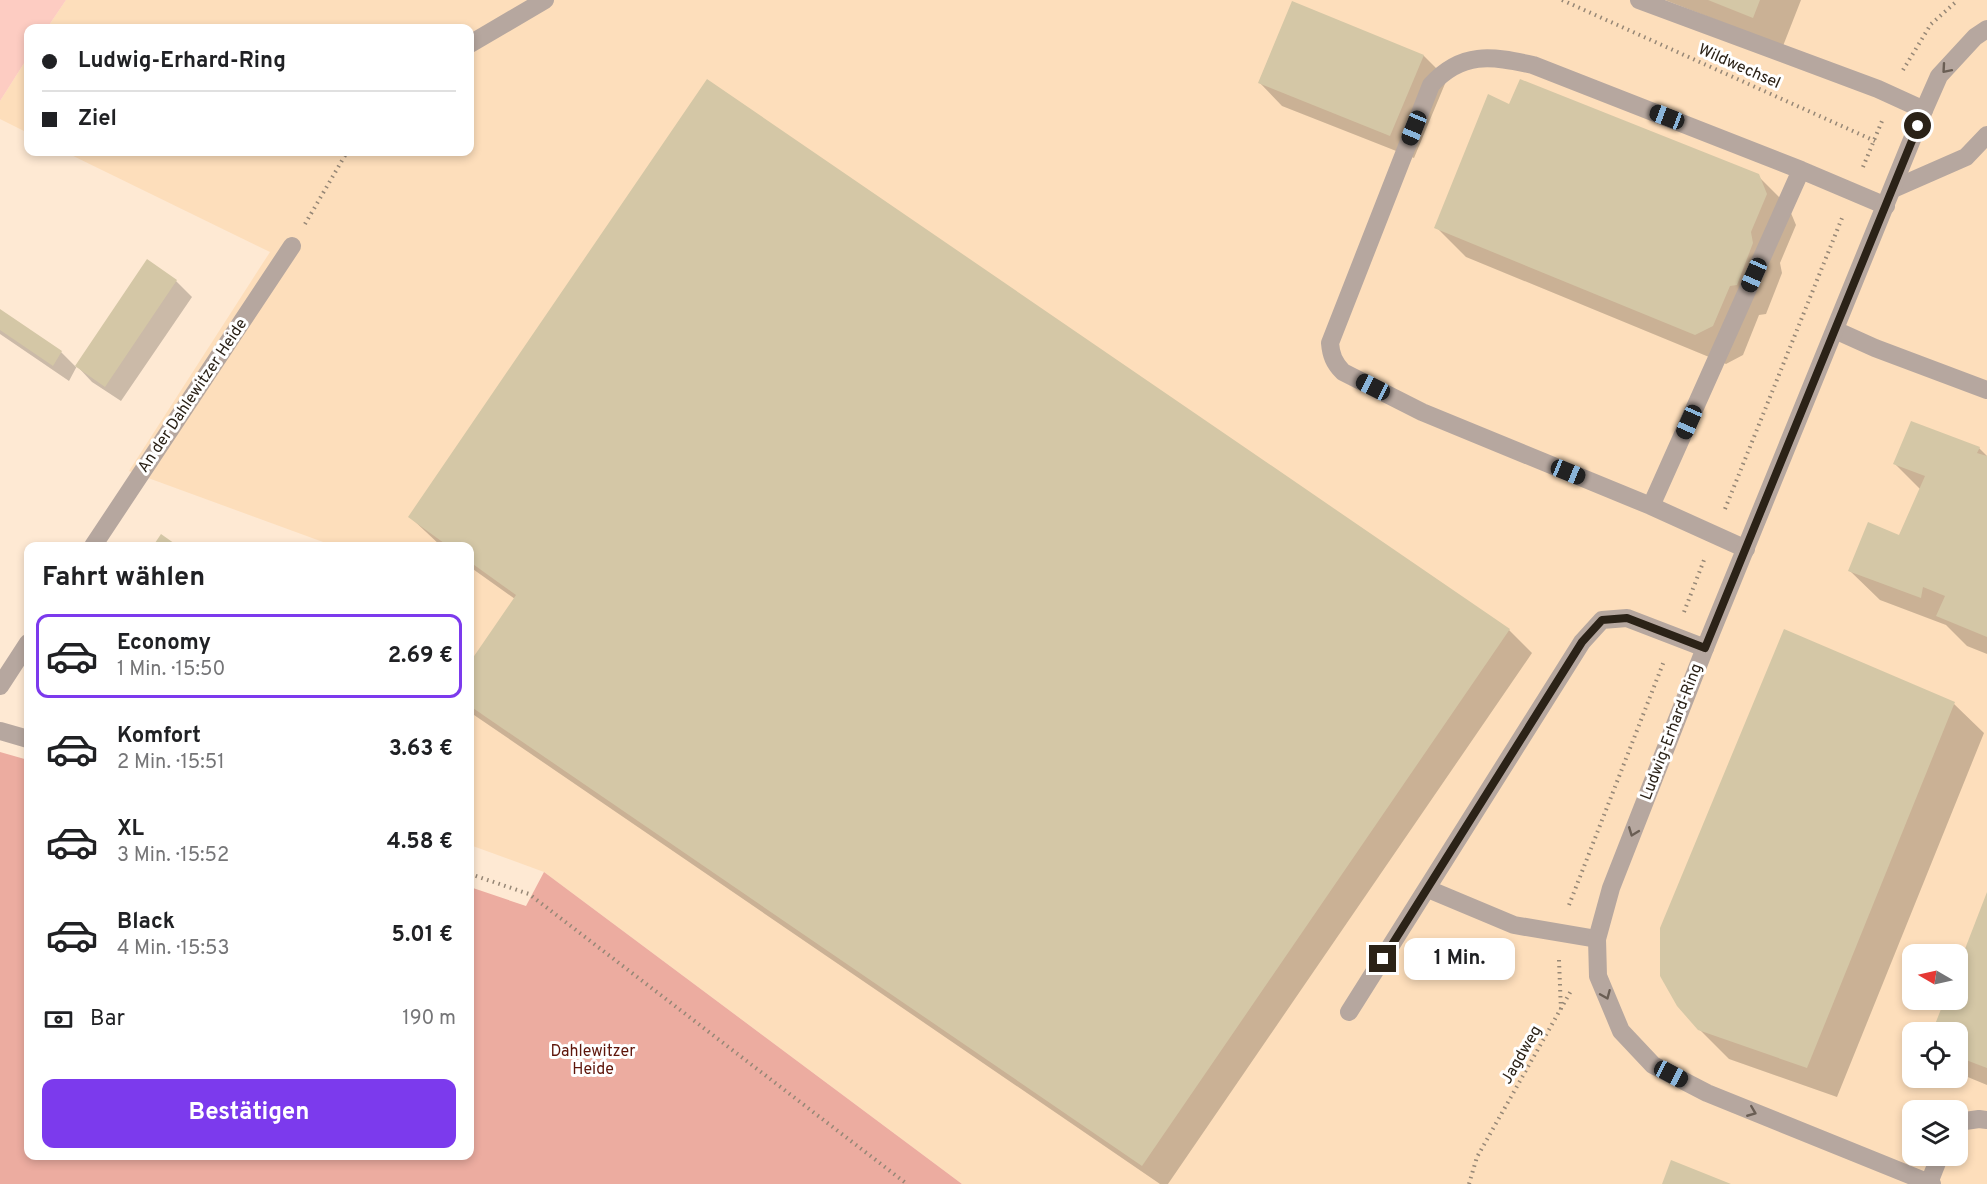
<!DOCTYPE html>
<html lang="de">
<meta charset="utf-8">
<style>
:root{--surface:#fff;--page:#f2f2f2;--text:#202124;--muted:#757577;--line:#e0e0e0;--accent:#7c3aed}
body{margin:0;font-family:Overpass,sans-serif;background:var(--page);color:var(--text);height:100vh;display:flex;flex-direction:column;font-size:22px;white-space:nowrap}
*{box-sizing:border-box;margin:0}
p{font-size:20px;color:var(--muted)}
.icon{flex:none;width:33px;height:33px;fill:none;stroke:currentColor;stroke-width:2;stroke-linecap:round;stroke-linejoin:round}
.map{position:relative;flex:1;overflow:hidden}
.panel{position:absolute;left:24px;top:542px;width:450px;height:618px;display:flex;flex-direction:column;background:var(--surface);border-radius:12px;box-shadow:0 3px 9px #0003}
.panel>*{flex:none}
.guide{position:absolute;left:24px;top:24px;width:450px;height:132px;border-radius:12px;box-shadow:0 3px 9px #0003;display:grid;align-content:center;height:132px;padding:0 18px;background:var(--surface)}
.needle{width:39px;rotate:279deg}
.tools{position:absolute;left:1902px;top:944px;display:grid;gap:12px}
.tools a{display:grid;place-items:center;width:66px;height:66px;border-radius:12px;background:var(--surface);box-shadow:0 3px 9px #0003;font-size:30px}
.end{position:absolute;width:27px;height:27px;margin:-14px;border:8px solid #2b2217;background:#fff;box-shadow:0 0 0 3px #fff}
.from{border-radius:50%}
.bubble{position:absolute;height:42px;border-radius:12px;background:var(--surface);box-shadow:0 3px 9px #0003;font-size:20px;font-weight:700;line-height:42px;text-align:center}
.car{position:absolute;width:18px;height:36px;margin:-18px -9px;border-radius:8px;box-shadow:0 0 4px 2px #0007;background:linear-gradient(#222 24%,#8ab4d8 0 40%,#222 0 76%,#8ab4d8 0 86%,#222 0)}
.guide b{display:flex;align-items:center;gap:21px;height:57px;font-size:22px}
.guide b+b{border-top:2px solid var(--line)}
.guide i{width:15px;height:15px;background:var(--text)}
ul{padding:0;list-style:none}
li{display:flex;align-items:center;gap:18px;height:84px;margin:0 12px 9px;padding:0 6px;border:3px solid transparent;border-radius:12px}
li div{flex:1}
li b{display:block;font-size:22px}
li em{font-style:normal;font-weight:700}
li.active{border-color:var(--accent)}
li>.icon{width:54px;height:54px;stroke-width:1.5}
h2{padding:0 18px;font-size:27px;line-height:72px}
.pay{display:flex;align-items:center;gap:15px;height:66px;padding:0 18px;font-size:22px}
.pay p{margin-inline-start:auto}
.cta{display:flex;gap:12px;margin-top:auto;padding:12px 18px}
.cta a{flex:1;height:69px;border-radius:12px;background:var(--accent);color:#fff;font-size:24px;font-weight:700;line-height:69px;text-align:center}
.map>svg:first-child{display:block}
</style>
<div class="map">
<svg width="1987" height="1184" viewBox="0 0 1987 1184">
<rect width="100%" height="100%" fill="#fee9d3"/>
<path fill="#fddebb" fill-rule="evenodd" d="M 66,0 L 1987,0 L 1987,1184 L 962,1184 L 544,872 L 470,845 L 470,546 L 334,546 L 129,471 L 270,252 L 65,152 L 470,152 L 470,28 L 47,28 ZM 1912,954 L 1958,954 L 1958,999 L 1912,999 ZM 1912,1032 L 1958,1032 L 1958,1077 L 1912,1077 ZM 1912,1110 L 1958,1110 L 1958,1155 L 1912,1155 Z
M 28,57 L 28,133 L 0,119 L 0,101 Z"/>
<path fill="#fdccc2" d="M 0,0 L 66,0 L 47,28 L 28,28 L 28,57 L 0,101 Z"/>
<path fill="#ecaca0" d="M 0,752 L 28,760 L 28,1155 L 470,1155 L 470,887 L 526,906 L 544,872 L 962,1184 L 0,1184 Z"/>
<path fill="#0003" d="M 1665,0 L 1801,0 L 1783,46 Z
M 1292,3 L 1424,56 L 1447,79 L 1414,158 L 1282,106 L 1259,82 Z
M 1510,106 L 1758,176 L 1788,206 L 1796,225 L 1780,263 L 1782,273 L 1766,314 L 1759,315 L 1743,355 L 1726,364 L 1466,257 L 1436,227 Z
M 147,262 L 176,281 L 192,297 L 121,401 L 92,382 L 77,366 L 69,381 L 0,334 L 0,311 L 61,352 L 76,367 Z
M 1979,448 L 1987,456 L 1987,654 L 1967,646 L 1946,625 L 1880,600 L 1850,571 L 1899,537 L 1921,490 L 1895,464 Z
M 410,517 L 1509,630 L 1532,653 L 1168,1184 L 1160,1184 L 474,715 L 470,710 L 470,665 L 515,599 L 470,567 L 470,546 L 441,546 Z
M 1954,704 L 1984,733 L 1837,1097 L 1729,1059 L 1699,1029 Z
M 1987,896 L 1987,1085 L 1958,1073 L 1958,1032 L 1934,1032 L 1947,999 L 1958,999 L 1958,971 Z"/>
<path fill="#d4c7a6" d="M 1708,0 L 1760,0 L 1753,18 Z
M 1292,1 L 1424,55 L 1390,136 L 1258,83 Z
M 707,79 L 1510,629 L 1142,1166 L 470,706 L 470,662 L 516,595 L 470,562 L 470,546 L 448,546 L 408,517 Z
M 1520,79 L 1759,174 L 1767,194 L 1751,232 L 1753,243 L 1737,285 L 1730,286 L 1713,326 L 1695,335 L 1434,228 L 1488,94 L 1509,104 Z
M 147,259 L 177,280 L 105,387 L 75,366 Z
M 0,309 L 62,351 L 53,366 L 0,330 Z
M 1911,421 L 1980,447 L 1977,453 L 1987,456 L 1987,637 L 1936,616 L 1945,596 L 1923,587 L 1921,598 L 1848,571 L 1868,522 L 1899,535 L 1925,476 L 1893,464 Z
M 161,534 L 178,546 L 153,546 Z
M 1784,629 L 1955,702 L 1807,1068 L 1698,1030 L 1677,1006 L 1660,976 L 1660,928 Z
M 1987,892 L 1987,1068 L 1958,1057 L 1958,1032 L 1932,1032 L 1945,999 L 1958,999 L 1958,967 Z
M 1671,1160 L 1731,1184 L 1662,1184 Z"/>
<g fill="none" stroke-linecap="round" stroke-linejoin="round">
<path stroke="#968776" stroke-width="4" stroke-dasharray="1.5 4.5" stroke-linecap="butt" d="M 1562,0 L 1875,141
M 1903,70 L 1931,24 L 1958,0
M 1863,167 L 1882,121
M 305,224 L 347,152
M 1725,509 L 1842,218
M 1684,612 L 1704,560
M 470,874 L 529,894 L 907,1184
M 1569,905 L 1664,661
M 1559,960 L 1561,1011
M 1469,1184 L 1477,1157 L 1572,989"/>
<path stroke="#b6a79f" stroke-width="18" d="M 1639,0 L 1878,89 L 1924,110
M 1893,189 L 1966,157 L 1987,135
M 1835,330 L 1875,348 L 1987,390
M 1651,506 L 1422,412 L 1343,372 C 1334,363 1331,355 1330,343 L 1431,85 C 1462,51 1491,56 1533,65 L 1801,170
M 1746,549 L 1651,506 L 1801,170 L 1886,206
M 1428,889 L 1514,925 L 1597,939
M 1349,1012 L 1582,642 L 1602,620 L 1627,618 L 1705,648
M 1958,1122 L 1979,1119 L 1987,1120
M 1929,1183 L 1940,1155"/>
<path stroke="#b6a79f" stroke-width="18" d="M 470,44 L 545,0
M 93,546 L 292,246
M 0,686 L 28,643
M 0,731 L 28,739
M 1932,1184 L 1707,1093 L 1653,1065 L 1621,1031 L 1598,976 L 1597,939 L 1611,888 L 1705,648 L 1924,110 L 1939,76 L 1975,37 L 1987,29"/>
</g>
<defs><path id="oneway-chevron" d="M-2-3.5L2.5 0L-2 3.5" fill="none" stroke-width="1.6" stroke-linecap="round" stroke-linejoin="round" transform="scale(1.5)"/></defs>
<g stroke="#6a5e54">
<use href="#oneway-chevron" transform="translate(1946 69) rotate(131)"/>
<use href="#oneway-chevron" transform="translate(1633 832) rotate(111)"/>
<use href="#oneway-chevron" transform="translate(1606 995) rotate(67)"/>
<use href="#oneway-chevron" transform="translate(1752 1112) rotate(22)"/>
</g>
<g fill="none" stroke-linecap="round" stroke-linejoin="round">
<path stroke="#2b2217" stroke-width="8" d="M 1383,959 L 1582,642 L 1602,620 L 1627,618 L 1705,648 L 1918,126"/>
</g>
<g text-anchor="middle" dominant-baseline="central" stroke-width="6" stroke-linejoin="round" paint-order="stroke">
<g font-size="16" fill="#2b2217" stroke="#fff">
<text transform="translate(1739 67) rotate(24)">Wildwechsel</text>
<text transform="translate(193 396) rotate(-56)">An der Dahlewitzer Heide</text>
<text transform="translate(1672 732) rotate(-69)">Ludwig-Erhard-Ring</text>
<text transform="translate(1522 1055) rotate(-60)">Jagdweg</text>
</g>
<g font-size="16" fill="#5e150a" stroke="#fff">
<text x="593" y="1052">Dahlewitzer<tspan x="593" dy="18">Heide</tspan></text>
</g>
</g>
</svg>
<div class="tools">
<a><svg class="needle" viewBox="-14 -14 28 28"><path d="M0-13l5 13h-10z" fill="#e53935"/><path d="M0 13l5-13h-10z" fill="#757577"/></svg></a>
<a><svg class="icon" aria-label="locate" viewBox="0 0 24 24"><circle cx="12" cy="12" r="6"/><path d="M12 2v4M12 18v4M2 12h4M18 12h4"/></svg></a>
<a><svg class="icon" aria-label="layers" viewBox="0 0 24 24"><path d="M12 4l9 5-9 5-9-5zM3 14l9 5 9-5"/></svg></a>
</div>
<i class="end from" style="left:1918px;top:126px"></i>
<i class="end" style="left:1383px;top:959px"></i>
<div class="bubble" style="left:1404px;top:938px;width:111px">1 Min.</div>
<i class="car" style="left:1667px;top:117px;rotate:291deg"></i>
<i class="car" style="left:1414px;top:128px;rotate:202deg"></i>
<i class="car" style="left:1754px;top:275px;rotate:204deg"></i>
<i class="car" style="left:1373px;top:387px;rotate:297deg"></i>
<i class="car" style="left:1689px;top:422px;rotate:204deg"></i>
<i class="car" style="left:1568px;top:472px;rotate:112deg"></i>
<i class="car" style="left:1671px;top:1074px;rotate:118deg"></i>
<div class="guide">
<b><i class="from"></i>Ludwig-Erhard-Ring</b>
<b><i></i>Ziel</b>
</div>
<section class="panel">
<h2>Fahrt wählen</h2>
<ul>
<li class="active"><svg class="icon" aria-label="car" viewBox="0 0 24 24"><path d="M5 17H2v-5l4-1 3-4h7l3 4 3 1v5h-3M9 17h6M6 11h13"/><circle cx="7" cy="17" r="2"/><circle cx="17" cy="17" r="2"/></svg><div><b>Economy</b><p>1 Min. · 15:50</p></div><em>2.69 €</em></li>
<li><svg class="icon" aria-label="car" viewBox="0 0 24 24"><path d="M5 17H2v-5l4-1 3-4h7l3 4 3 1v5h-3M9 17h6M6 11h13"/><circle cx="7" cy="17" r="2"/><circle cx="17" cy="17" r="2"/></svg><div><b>Komfort</b><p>2 Min. · 15:51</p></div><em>3.63 €</em></li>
<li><svg class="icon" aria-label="car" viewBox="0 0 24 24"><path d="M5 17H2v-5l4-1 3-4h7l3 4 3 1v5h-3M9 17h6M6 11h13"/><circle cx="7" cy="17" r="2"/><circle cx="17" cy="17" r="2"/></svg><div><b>XL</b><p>3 Min. · 15:52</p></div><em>4.58 €</em></li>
<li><svg class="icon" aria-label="car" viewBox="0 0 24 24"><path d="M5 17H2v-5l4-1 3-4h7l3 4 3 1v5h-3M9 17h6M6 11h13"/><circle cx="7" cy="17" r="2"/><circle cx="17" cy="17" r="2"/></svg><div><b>Black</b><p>4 Min. · 15:53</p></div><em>5.01 €</em></li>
</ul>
<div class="pay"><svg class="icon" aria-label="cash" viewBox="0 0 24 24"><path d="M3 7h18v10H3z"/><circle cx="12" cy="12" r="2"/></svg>Bar<p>190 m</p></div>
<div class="cta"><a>Bestätigen</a></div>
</section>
</div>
